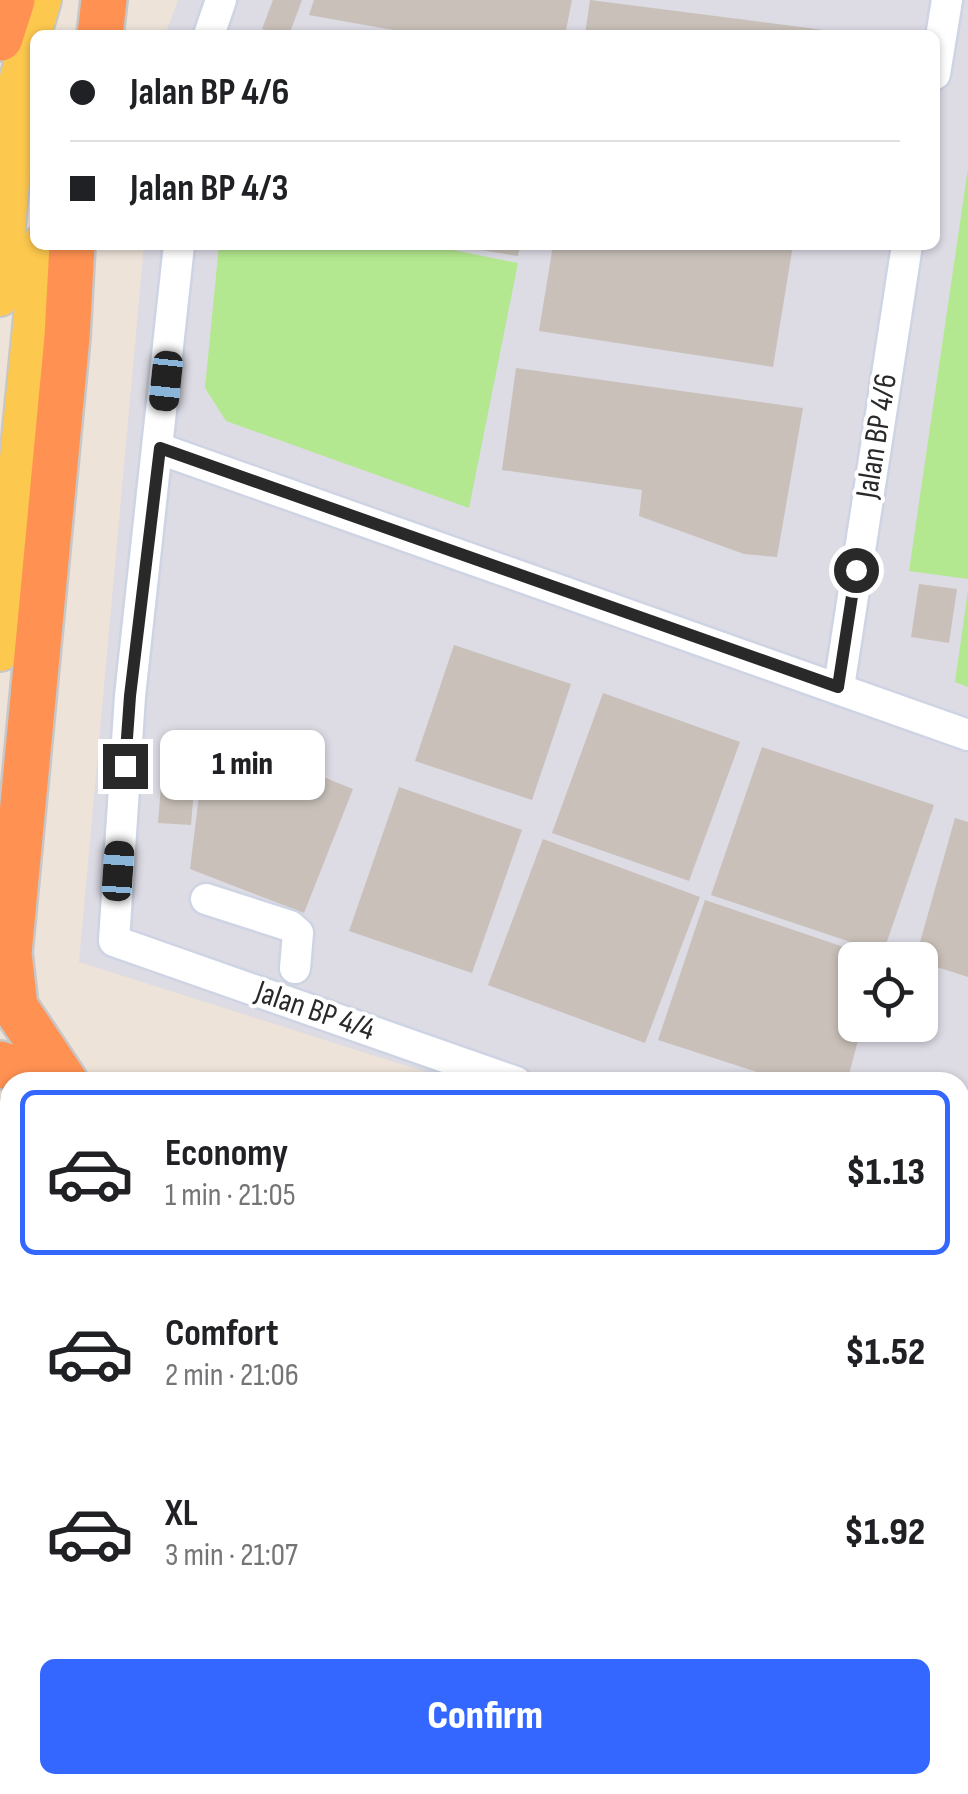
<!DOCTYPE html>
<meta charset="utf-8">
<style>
:root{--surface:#fff;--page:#f6f6f6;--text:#202124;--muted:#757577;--line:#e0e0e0;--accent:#3467ff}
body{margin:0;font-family:"Sofia Sans Condensed",sans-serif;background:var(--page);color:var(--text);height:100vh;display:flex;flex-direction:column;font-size:38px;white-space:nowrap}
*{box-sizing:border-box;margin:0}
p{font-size:32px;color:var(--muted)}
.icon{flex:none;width:55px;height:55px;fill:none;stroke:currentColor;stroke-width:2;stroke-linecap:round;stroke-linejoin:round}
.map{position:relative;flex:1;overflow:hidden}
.sheet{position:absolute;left:0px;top:1072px;width:970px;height:722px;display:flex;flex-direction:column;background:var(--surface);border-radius:30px 30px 0 0;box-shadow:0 2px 8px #0004}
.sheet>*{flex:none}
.top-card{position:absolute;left:30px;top:30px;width:910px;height:220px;border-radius:15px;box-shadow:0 2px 8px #0004;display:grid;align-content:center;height:220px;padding:0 40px;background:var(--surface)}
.tools{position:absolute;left:838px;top:942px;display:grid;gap:20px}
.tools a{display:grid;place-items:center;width:100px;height:100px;border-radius:15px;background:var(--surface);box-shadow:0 2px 8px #0004;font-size:50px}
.end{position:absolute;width:45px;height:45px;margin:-22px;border:12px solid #292929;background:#fff;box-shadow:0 0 0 5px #fff}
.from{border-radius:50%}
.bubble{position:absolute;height:70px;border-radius:15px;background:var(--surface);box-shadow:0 2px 8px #0004;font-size:32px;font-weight:800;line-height:70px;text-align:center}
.car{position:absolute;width:30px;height:60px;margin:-30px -15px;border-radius:12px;box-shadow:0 0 8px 2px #0007;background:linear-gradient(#222 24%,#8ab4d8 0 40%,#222 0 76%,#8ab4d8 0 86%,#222 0)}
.top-card b{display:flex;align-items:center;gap:35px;height:95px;font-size:38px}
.top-card b+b{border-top:2px solid var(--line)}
.top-card i{width:25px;height:25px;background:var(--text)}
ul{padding:18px 0 0;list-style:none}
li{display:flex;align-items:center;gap:30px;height:165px;margin:0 20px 15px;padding:0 20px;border:5px solid transparent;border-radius:15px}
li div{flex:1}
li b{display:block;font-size:38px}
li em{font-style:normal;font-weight:800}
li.on{border-color:var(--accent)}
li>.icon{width:90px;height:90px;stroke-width:1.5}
.primary-button{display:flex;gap:20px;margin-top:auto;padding:20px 40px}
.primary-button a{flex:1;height:115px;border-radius:15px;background:var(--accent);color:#fff;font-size:40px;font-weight:800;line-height:115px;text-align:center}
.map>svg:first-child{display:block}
</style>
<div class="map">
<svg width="968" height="1794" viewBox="0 0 968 1794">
<rect width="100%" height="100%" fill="#ede3d9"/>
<path fill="#dddbe4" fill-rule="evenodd" d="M 178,0 L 968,0 L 968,1245 L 960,1242 L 960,1082 L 457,1082 L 79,962 L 144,245 L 935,245 L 935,35 L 165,35 ZM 855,960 L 920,960 L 920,1025 L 855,1025 Z"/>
<path fill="#b4e890" d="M 968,168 L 968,579 L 909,571 Z
M 219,245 L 428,245 L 518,263 L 469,508 L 226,421 L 205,388 Z
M 968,590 L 968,687 L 955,682 Z
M 0,1448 L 10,1450 L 10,1605 L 3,1604 L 0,1630 Z"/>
<path fill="#c8c0b9" d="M 273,0 L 302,0 L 289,35 L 262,29 Z
M 314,0 L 572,0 L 565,35 L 421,35 L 309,15 Z
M 590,0 L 847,33 L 847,35 L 585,35 Z
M 481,245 L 520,245 L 518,256 L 481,250 Z
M 553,245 L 793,245 L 773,367 L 539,331 Z
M 516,368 L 803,408 L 777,557 L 744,554 L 639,516 L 642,490 L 502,470 Z
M 919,584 L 957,589 L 949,643 L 911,637 Z
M 454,645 L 571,684 L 532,800 L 415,761 Z
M 603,693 L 740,742 L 689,881 L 552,833 Z
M 207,730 L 353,789 L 304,913 L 190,869 Z
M 165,737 L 198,740 L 191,825 L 158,823 Z
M 762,747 L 934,805 L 883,953 L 711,895 Z
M 399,787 L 522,830 L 472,973 L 349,931 Z
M 955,818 L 968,822 L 968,977 L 915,960 Z
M 543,839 L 700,897 L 645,1043 L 488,985 Z
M 705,900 L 879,959 L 855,960 L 855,1025 L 862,1025 L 847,1082 L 788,1082 L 658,1040 Z
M 0,1327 L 10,1329 L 10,1375 L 0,1373 Z
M 0,1391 L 10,1393 L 10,1436 L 0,1434 Z
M 960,1567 L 968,1569 L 968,1653 L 960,1651 Z
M 0,1642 L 10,1644 L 10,1694 L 0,1692 Z
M 960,1667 L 968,1669 L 968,1755 L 960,1753 Z
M 0,1706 L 10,1708 L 10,1758 L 0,1756 Z
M 164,1785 L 219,1785 L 218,1794 L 163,1794 Z
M 234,1785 L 287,1785 L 285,1794 L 232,1794 Z
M 487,1785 L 673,1785 L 672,1794 L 522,1794 Z
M 695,1785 L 898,1785 L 933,1792 L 693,1794 Z
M 416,1786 L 447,1792 L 447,1794 L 414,1794 Z"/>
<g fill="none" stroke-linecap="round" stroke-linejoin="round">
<defs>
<path id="minor" d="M 209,35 L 221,0
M 935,74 L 947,0
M 179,245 L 130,696 L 114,941 L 516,1082
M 160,449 L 968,735
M 839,687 L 907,245
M 206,899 L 290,926 L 298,933 L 295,968
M 960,1204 L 968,1206
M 960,1549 L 968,1551
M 960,1763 L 968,1764
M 374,1794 L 375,1785
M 683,1794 L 684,1785"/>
<path id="major" d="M 0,297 L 19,78 L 42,0
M 0,652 L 40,245"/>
<path id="highway" d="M 100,35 L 104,0
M 0,38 L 12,0
M 0,1064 L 52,1082
M 65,1082 L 15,1007 L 9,953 L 67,337 L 72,245
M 0,1121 L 10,1124
M 0,1190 L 10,1194
M 960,1360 L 968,1361
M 960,1420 L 968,1421"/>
</defs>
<use href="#minor" stroke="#ced4e3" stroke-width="35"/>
<use href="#major" stroke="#c7c7c7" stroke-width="42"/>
<use href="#highway" stroke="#c7c7c7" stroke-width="50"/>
<use href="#minor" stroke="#fff" stroke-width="30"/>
<use href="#major" stroke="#fcc84e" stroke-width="38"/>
<use href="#highway" stroke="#ff9152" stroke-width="45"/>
</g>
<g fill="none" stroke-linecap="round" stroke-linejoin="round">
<path stroke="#292929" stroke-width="12" d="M 125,766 L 130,696 L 160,448 L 838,687 L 856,570"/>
</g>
<g text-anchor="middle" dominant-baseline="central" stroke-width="8" stroke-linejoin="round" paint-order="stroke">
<g font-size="32" fill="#292929" stroke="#fff">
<text transform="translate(877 436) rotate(-81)">Jalan BP 4/6</text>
<text transform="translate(315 1011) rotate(19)">Jalan BP 4/4</text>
</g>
</g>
</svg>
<div class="tools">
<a><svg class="icon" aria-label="locate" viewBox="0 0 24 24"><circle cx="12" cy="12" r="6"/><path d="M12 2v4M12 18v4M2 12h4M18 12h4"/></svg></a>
</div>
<i class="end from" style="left:856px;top:570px"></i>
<i class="end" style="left:125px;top:766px"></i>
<div class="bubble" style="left:160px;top:730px;width:165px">1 min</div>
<i class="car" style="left:166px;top:381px;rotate:186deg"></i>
<i class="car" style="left:118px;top:871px;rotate:4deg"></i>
<div class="top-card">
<b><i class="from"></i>Jalan BP 4/6</b>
<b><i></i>Jalan BP 4/3</b>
</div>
<section class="sheet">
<ul>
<li class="on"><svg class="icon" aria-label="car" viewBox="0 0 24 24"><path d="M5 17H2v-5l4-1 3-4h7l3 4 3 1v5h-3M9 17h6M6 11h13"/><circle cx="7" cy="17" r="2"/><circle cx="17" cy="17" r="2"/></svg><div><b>Economy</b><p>1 min · 21:05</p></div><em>$1.13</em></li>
<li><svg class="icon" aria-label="car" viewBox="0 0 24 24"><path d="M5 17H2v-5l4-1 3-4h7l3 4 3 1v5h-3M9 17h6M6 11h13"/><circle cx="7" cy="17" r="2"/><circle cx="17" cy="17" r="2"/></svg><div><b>Comfort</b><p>2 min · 21:06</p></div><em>$1.52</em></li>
<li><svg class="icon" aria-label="car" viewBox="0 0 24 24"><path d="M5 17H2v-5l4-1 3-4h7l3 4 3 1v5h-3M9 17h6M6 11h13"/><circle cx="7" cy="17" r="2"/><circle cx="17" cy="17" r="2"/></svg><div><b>XL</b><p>3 min · 21:07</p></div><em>$1.92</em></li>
</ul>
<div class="primary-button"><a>Confirm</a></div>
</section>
</div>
